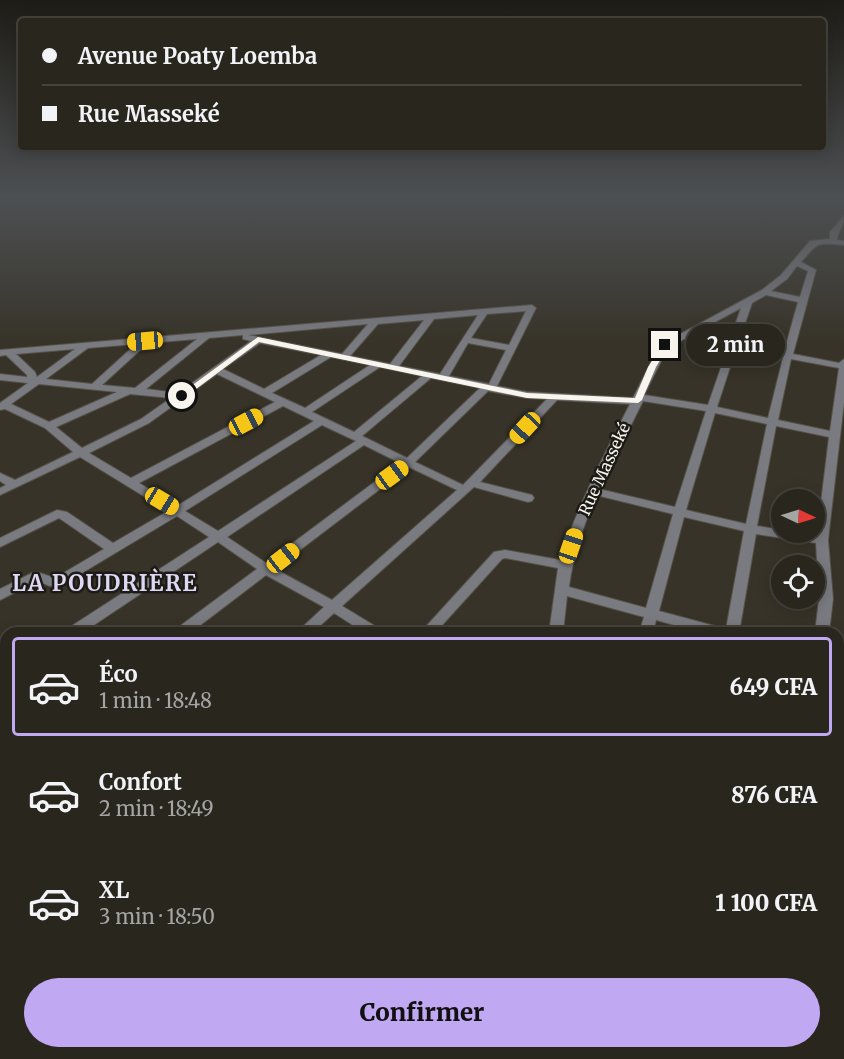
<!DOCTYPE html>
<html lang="fr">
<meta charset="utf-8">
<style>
:root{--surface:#29261e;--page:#312e27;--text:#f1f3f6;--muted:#a5a5a4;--line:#45433c;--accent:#c0a8f3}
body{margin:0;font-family:Merriweather,serif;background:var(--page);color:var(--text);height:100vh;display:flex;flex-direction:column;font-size:22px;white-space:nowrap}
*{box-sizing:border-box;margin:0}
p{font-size:20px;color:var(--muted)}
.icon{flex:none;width:33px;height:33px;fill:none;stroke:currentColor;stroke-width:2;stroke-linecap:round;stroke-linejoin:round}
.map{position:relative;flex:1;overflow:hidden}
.details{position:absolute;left:0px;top:627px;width:844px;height:432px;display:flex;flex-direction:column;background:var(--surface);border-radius:18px 18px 0 0;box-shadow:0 3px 15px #0003,0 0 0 2px var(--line)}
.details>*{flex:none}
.banner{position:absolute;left:18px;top:18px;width:808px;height:132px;border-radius:6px;box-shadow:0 3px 15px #0003,0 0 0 2px var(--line);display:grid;align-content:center;height:132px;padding:0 24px;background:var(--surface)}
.needle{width:39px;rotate:94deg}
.fabs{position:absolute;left:771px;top:489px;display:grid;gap:12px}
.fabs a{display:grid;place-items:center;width:54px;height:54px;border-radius:50%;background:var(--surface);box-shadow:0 3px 15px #0003,0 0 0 2px var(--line);font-size:30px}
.end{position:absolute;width:27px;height:27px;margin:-14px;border:8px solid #f8f5ee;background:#111;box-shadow:0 0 0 3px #111}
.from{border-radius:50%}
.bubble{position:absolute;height:42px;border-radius:21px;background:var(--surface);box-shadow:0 3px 15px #0003,0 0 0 2px var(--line);font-size:20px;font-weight:800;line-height:42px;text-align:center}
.car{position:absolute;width:18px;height:36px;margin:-18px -9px;border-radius:8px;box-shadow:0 0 4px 2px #0007;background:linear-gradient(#f5c518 24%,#345 0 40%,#f5c518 0 76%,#345 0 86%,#f5c518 0)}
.banner b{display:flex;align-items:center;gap:21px;height:57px;font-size:22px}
.banner b+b{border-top:2px solid var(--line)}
.banner i{width:15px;height:15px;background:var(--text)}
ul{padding:10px 0 0;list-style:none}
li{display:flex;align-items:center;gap:18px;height:99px;margin:0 12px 9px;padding:0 12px;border:3px solid transparent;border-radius:6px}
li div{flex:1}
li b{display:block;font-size:22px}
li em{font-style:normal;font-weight:800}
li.on{border-color:var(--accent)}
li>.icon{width:54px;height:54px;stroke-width:1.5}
.button{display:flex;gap:12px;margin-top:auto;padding:12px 24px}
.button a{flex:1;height:69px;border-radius:36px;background:var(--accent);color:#111;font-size:24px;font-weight:800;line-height:69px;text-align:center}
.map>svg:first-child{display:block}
</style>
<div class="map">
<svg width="844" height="1059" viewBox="0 0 844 1059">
<rect width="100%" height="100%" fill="#373328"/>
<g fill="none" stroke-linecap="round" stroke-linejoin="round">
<defs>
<path id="minor" d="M 844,216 C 844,225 838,231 837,240 L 844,241 L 844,245 C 817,243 819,241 801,262 L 816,270 L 793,354 L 839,363 L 844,359 L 844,402 L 828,540 L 833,599 L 829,633 L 815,633 L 819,599 L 816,543 L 756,534 L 739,633 L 703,633 L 656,620 L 653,633 L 639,633 L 644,617 L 567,596 L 563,633 L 549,633 L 558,568 L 505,558 L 502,559 L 435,633 L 420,633 L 494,552 L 505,550 L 560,560 C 578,505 604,455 630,404 L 557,400 L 480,482 L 532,495 L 534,498 L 532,501 L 528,502 L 474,487 L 342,606 L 380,629 L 382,633 L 365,633 L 334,613 L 312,633 L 296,633 L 324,607 L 266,575 L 190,633 L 174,633 L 176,629 L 257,569 L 218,542 L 82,633 L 65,633 L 67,629 L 209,537 L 177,516 L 62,585 L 50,586 L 37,581 L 0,600 L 0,589 L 32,573 L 37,572 L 55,578 L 104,549 L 59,518 L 0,547 L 0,538 L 57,510 L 67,512 L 113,543 L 168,511 L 80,457 L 0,495 L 0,488 L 6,485 L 0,481 L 0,473 L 15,480 L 73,452 L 45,428 L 5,409 L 0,410 L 0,403 L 28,383 L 0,380 L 0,374 L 27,377 L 27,375 L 6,355 L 0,356 L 0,350 L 532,305 L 536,308 L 497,386 L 527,392 L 633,398 L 660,345 L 762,290 L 781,275 L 810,241 L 830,239 L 830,232 ZM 797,266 L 808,271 L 800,297 L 771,291 L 787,279 ZM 766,295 L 798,302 L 784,352 L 738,344 L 752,303 ZM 741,308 L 729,342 L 691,335 ZM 526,311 L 509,345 L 471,338 L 487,314 ZM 478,315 L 440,374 L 399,366 L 434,319 ZM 424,320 L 390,364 L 350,356 L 378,324 ZM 368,324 L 342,354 L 248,335 ZM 243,335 L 243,339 L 251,341 L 178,393 L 146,389 L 209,338 ZM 197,339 L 135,388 L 102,385 L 148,343 ZM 684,339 L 728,347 L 708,405 L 644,395 L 667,349 ZM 260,343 L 321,355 L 264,389 L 223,369 ZM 468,343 L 506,350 L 489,384 L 449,376 ZM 136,344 L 92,384 L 46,379 L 88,348 ZM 75,349 L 37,377 L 35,372 L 16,354 ZM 736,349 L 783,358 L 768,418 L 717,407 ZM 331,357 L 370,365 L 305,408 L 272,393 ZM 791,359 L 839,368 L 830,431 L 778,420 ZM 380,367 L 422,376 L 354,432 L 312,412 ZM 217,374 L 275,402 L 131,478 L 89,453 L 149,423 ZM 431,378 L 480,388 L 407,458 L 362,436 ZM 39,384 L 117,392 L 49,422 L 11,404 ZM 488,391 L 527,398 L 547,399 L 463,485 L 415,462 ZM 130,394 L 171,398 L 141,419 L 82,448 L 56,427 ZM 643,401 L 706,411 L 675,507 L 599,489 ZM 283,406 L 314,421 L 177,506 L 139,483 ZM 715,413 L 767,424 L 746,524 L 686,510 ZM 322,425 L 356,441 L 218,531 L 185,511 ZM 776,426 L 829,437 L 817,535 L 782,532 L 782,530 L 757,526 ZM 364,445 L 400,463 L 266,563 L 227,537 ZM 409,467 L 457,490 L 332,600 L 275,569 ZM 596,495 L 673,514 L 646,608 L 569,587 C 573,555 584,525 596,495 ZM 684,517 L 744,531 L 726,629 L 659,611 Z
M 0,725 L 6,727 L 6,742 L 0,740 Z
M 6,766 L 6,782 L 0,784 L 0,768 Z
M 6,872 L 6,891 L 0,893 L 0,874 Z
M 0,967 L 6,970 L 6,994 L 0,991 Z
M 6,1034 L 6,1053 L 11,1053 L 0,1059 L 0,1036 Z
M 55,1053 L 79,1053 L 81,1059 L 57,1059 Z
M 127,1053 L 151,1053 L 149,1059 L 125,1059 Z
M 210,1053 L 233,1053 L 231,1059 L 208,1059 Z
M 345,1053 L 379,1053 L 381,1059 L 343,1059 Z
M 516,1053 L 536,1053 L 536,1059 L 516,1059 Z
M 658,1053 L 678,1053 L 678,1059 L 658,1059 Z
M 785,1053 L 805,1053 L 805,1059 L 785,1059 Z"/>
</defs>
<use href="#minor" stroke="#565248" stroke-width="2"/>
<use href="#minor" fill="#7a7b81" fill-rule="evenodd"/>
<path stroke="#9a968d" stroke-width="4.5" stroke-dasharray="11 11" stroke-linecap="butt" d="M 844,850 L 841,920 L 844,1033"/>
</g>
<linearGradient id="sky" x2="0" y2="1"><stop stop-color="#1e1c16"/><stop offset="0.57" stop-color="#4d5053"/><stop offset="1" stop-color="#4d5053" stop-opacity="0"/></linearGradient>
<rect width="844" height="345" fill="url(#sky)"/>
<path fill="#f8f5ee" d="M 258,337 L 527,393 L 635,398 L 648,367 L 662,345 L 665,343 L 669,345 L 656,367 L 642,400 L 638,403 L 527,398 L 259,342 L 184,398 L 179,398 L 179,395 Z"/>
<g text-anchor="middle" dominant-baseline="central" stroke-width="5" stroke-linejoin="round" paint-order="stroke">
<g font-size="16" fill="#f8f5ee" stroke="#1d1b16">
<text transform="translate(604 469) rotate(-65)">Rue Masseké</text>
</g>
<g font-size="22" font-weight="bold" letter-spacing="1.5" fill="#dfd7f4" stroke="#1d1b16">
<text x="105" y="583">LA POUDRIÈRE</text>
</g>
</g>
</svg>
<div class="fabs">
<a><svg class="needle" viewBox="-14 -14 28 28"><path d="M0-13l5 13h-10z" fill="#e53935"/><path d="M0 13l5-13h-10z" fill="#a5a5a4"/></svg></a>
<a><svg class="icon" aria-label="locate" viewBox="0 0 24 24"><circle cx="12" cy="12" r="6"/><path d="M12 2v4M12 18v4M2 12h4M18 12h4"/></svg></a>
</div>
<i class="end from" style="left:182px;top:396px"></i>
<i class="end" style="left:665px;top:345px"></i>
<div class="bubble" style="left:686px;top:324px;width:99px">2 min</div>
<i class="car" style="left:145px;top:341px;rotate:265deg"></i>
<i class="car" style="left:246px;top:422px;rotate:62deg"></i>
<i class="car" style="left:525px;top:428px;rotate:223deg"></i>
<i class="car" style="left:392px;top:475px;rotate:54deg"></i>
<i class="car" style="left:162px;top:501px;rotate:121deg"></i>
<i class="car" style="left:571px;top:546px;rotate:19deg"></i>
<i class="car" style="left:283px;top:558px;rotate:52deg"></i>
<div class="banner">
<b><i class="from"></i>Avenue Poaty Loemba</b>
<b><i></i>Rue Masseké</b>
</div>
<section class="details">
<ul>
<li class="on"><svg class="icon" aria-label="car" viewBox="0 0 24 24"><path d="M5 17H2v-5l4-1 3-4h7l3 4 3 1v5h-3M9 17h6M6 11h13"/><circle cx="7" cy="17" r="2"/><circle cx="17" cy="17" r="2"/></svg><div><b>Éco</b><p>1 min · 18:48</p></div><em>649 CFA</em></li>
<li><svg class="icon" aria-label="car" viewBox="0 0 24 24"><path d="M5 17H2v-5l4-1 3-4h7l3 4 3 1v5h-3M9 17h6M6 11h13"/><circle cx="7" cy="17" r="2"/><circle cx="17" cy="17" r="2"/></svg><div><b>Confort</b><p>2 min · 18:49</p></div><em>876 CFA</em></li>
<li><svg class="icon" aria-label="car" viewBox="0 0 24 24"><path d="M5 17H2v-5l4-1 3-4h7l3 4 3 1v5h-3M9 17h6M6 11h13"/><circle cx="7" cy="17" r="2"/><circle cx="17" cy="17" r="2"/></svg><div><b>XL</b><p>3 min · 18:50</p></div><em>1 100 CFA</em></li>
</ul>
<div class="button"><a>Confirmer</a></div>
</section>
</div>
